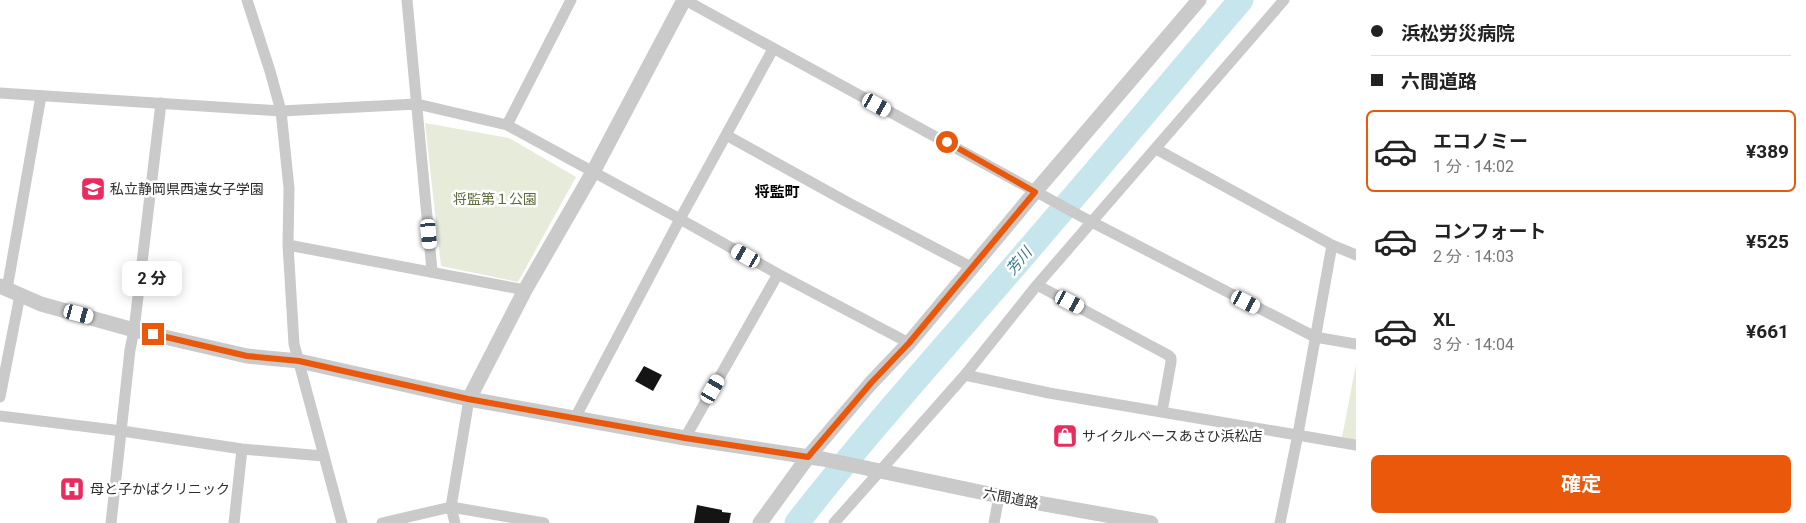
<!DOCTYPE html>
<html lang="ja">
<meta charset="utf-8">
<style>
:root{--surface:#fff;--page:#f2f2f2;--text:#222;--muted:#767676;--line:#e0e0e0;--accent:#ea580c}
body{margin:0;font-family:Roboto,"Noto Sans JP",sans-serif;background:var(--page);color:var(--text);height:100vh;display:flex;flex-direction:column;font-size:19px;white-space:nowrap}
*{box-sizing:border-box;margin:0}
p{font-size:16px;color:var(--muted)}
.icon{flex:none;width:28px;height:28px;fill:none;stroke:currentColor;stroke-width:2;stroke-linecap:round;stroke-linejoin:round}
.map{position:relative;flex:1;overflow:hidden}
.panel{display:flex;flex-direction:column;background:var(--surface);width:450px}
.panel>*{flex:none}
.guide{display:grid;align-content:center;height:110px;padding:0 15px;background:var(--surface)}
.end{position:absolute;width:22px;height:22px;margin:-11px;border:6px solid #ea580c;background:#fff;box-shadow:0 0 0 2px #fff}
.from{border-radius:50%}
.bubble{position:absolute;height:35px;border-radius:8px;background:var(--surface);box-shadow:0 2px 12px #0003;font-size:16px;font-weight:700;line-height:35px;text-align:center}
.car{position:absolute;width:15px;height:30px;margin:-15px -8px;border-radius:6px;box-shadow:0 0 4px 1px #0007;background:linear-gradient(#fff 24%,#345 0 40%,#fff 0 76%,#345 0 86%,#fff 0)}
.guide b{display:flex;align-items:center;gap:18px;height:48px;font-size:19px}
.guide b+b{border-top:1px solid var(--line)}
.guide i{width:12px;height:12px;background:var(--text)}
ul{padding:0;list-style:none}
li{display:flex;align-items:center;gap:15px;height:82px;margin:0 10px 8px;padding:0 5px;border:2px solid transparent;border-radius:8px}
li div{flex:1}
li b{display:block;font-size:19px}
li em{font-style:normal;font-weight:700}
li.current{border-color:var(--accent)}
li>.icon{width:45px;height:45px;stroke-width:1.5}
.cta{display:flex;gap:10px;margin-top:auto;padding:10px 15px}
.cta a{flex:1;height:58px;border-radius:8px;background:var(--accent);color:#fff;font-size:20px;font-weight:700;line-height:58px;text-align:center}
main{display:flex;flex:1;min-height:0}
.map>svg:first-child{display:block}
</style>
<main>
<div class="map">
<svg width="1356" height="523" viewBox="0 0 1356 523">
<rect width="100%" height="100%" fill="#fff"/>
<path fill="#e7ebda" d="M 425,123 L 509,138 L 576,177 L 518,282 L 441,266 Z
M 1356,365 L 1356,440 L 1342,437 Z"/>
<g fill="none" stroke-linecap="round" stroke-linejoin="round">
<path stroke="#c6e5ec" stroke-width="25" d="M 797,523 C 876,421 964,326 1047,228 C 1112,153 1176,76 1241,0"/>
</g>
<path fill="#141414" d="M 644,366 L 662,375 L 653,391 L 635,381 Z
M 697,505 L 722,510 L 722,512 L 731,513 L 729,523 L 694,523 Z"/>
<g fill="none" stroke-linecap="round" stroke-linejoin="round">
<path stroke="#cacaca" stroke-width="11" d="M 247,0 L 270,71 L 281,111 L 289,188 L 288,245 L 294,344 L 342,523
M 407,0 L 432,271
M 685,0 L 1086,219 L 1315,337 L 1356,344
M 0,93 L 281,111 L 417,104 L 507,125 L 680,219 L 778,274 L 909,343
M 507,125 L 571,0
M 726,135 L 847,202 L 971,267
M 1156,149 L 1332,245 L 1356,255
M 288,245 L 525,290
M 1037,285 L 1168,355 L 1171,358 L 1171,362 L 1162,412
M 7,289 L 41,96
M 965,375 L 1049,393 L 1356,445
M 0,397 L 20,295
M 0,416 L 122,431 L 242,449 L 323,456
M 575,418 L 680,219 L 773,49
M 685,438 L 778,274
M 111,523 L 130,350 L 134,330 L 161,103
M 234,523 L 242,449
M 382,523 L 451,507 L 544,523
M 455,523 L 451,507 L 469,399
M 834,523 L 965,375 L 1037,285 L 1284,0
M 994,523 L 999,496
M 1280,523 L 1298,434 L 1332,245"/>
<path stroke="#cacaca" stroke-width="15" d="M 0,286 L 41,304 L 134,330 L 247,356 L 299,361 L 469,399 L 685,438 L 823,459 L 999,496 L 1151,523
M 469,399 L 525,290 L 593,172 L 684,0
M 760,523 L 808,457 L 871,383 L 909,343 L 1035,192 L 1199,0"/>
</g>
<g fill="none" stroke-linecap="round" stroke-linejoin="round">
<path stroke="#ea580c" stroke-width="6" d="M 153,334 L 247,356 L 299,361 L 468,399 L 685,438 L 808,457 L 871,383 L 909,343 L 1035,192 L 947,142"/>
</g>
<defs>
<symbol id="school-square" viewBox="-11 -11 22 22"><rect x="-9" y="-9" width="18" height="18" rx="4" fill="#e92b5e" stroke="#fff"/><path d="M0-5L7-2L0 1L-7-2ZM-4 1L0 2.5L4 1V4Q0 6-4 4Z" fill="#fff"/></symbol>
<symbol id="shop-square" viewBox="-11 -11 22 22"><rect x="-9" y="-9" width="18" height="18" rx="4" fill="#e92b5e" stroke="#fff"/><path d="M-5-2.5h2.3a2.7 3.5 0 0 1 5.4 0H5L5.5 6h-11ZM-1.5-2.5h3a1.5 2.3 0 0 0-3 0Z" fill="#fff"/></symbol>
<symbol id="hospital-square" viewBox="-11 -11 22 22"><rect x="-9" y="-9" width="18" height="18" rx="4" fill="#e92b5e" stroke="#fff"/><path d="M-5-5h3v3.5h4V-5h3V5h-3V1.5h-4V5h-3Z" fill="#fff"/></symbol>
</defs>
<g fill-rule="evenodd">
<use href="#school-square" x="79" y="175" width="28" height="28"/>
<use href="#shop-square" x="1051" y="422" width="28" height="28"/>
<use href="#hospital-square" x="58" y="475" width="28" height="28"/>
</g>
<g text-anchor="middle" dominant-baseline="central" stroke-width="5" stroke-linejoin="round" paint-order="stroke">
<g font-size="14" fill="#2d2d2d" stroke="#fff" text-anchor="start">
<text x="110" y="189">私立静岡県西遠女子学園</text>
<text x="1082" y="436">サイクルベースあさひ浜松店</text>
<text x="90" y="489">母と子かばクリニック</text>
</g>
<g font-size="14" fill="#5a6a3a" stroke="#fff">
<text x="495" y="199">将監第１公園</text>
</g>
<g font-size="14" fill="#2d2d2d" stroke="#fff">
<text transform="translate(1011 498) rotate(11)">六間道路</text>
</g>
<g font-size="15" font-weight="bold" fill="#000" stroke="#fff">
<text x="777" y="192">将監町</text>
</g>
<g font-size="15" font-style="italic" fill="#387a8b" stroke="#fff">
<text transform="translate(1019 261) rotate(-50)">芳川</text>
</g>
</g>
</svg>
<i class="end from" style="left:947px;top:142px"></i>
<i class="end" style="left:153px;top:334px"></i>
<div class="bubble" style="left:122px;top:261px;width:60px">2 分</div>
<i class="car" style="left:877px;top:105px;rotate:119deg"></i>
<i class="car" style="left:429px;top:234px;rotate:175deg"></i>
<i class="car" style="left:746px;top:256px;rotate:300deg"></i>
<i class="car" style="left:1070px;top:302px;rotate:118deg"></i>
<i class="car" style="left:1246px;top:302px;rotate:117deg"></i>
<i class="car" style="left:79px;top:314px;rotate:105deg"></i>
<i class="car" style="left:713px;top:389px;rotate:30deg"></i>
</div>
<section class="panel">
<div class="guide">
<b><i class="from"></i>浜松労災病院</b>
<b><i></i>六間道路</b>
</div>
<ul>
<li class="current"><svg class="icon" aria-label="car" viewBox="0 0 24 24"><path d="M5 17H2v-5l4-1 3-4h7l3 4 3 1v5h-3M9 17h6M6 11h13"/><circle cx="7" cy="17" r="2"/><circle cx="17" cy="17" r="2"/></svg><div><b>エコノミー</b><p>1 分 · 14:02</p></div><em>¥389</em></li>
<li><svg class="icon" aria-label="car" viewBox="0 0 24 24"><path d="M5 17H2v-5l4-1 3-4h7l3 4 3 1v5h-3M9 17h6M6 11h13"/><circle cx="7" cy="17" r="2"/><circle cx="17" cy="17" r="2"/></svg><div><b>コンフォート</b><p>2 分 · 14:03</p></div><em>¥525</em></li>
<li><svg class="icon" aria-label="car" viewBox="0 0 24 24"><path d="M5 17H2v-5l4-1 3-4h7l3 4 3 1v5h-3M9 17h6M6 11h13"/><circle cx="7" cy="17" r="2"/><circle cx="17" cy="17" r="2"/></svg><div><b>XL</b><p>3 分 · 14:04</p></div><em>¥661</em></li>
</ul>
<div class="cta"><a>確定</a></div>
</section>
</main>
